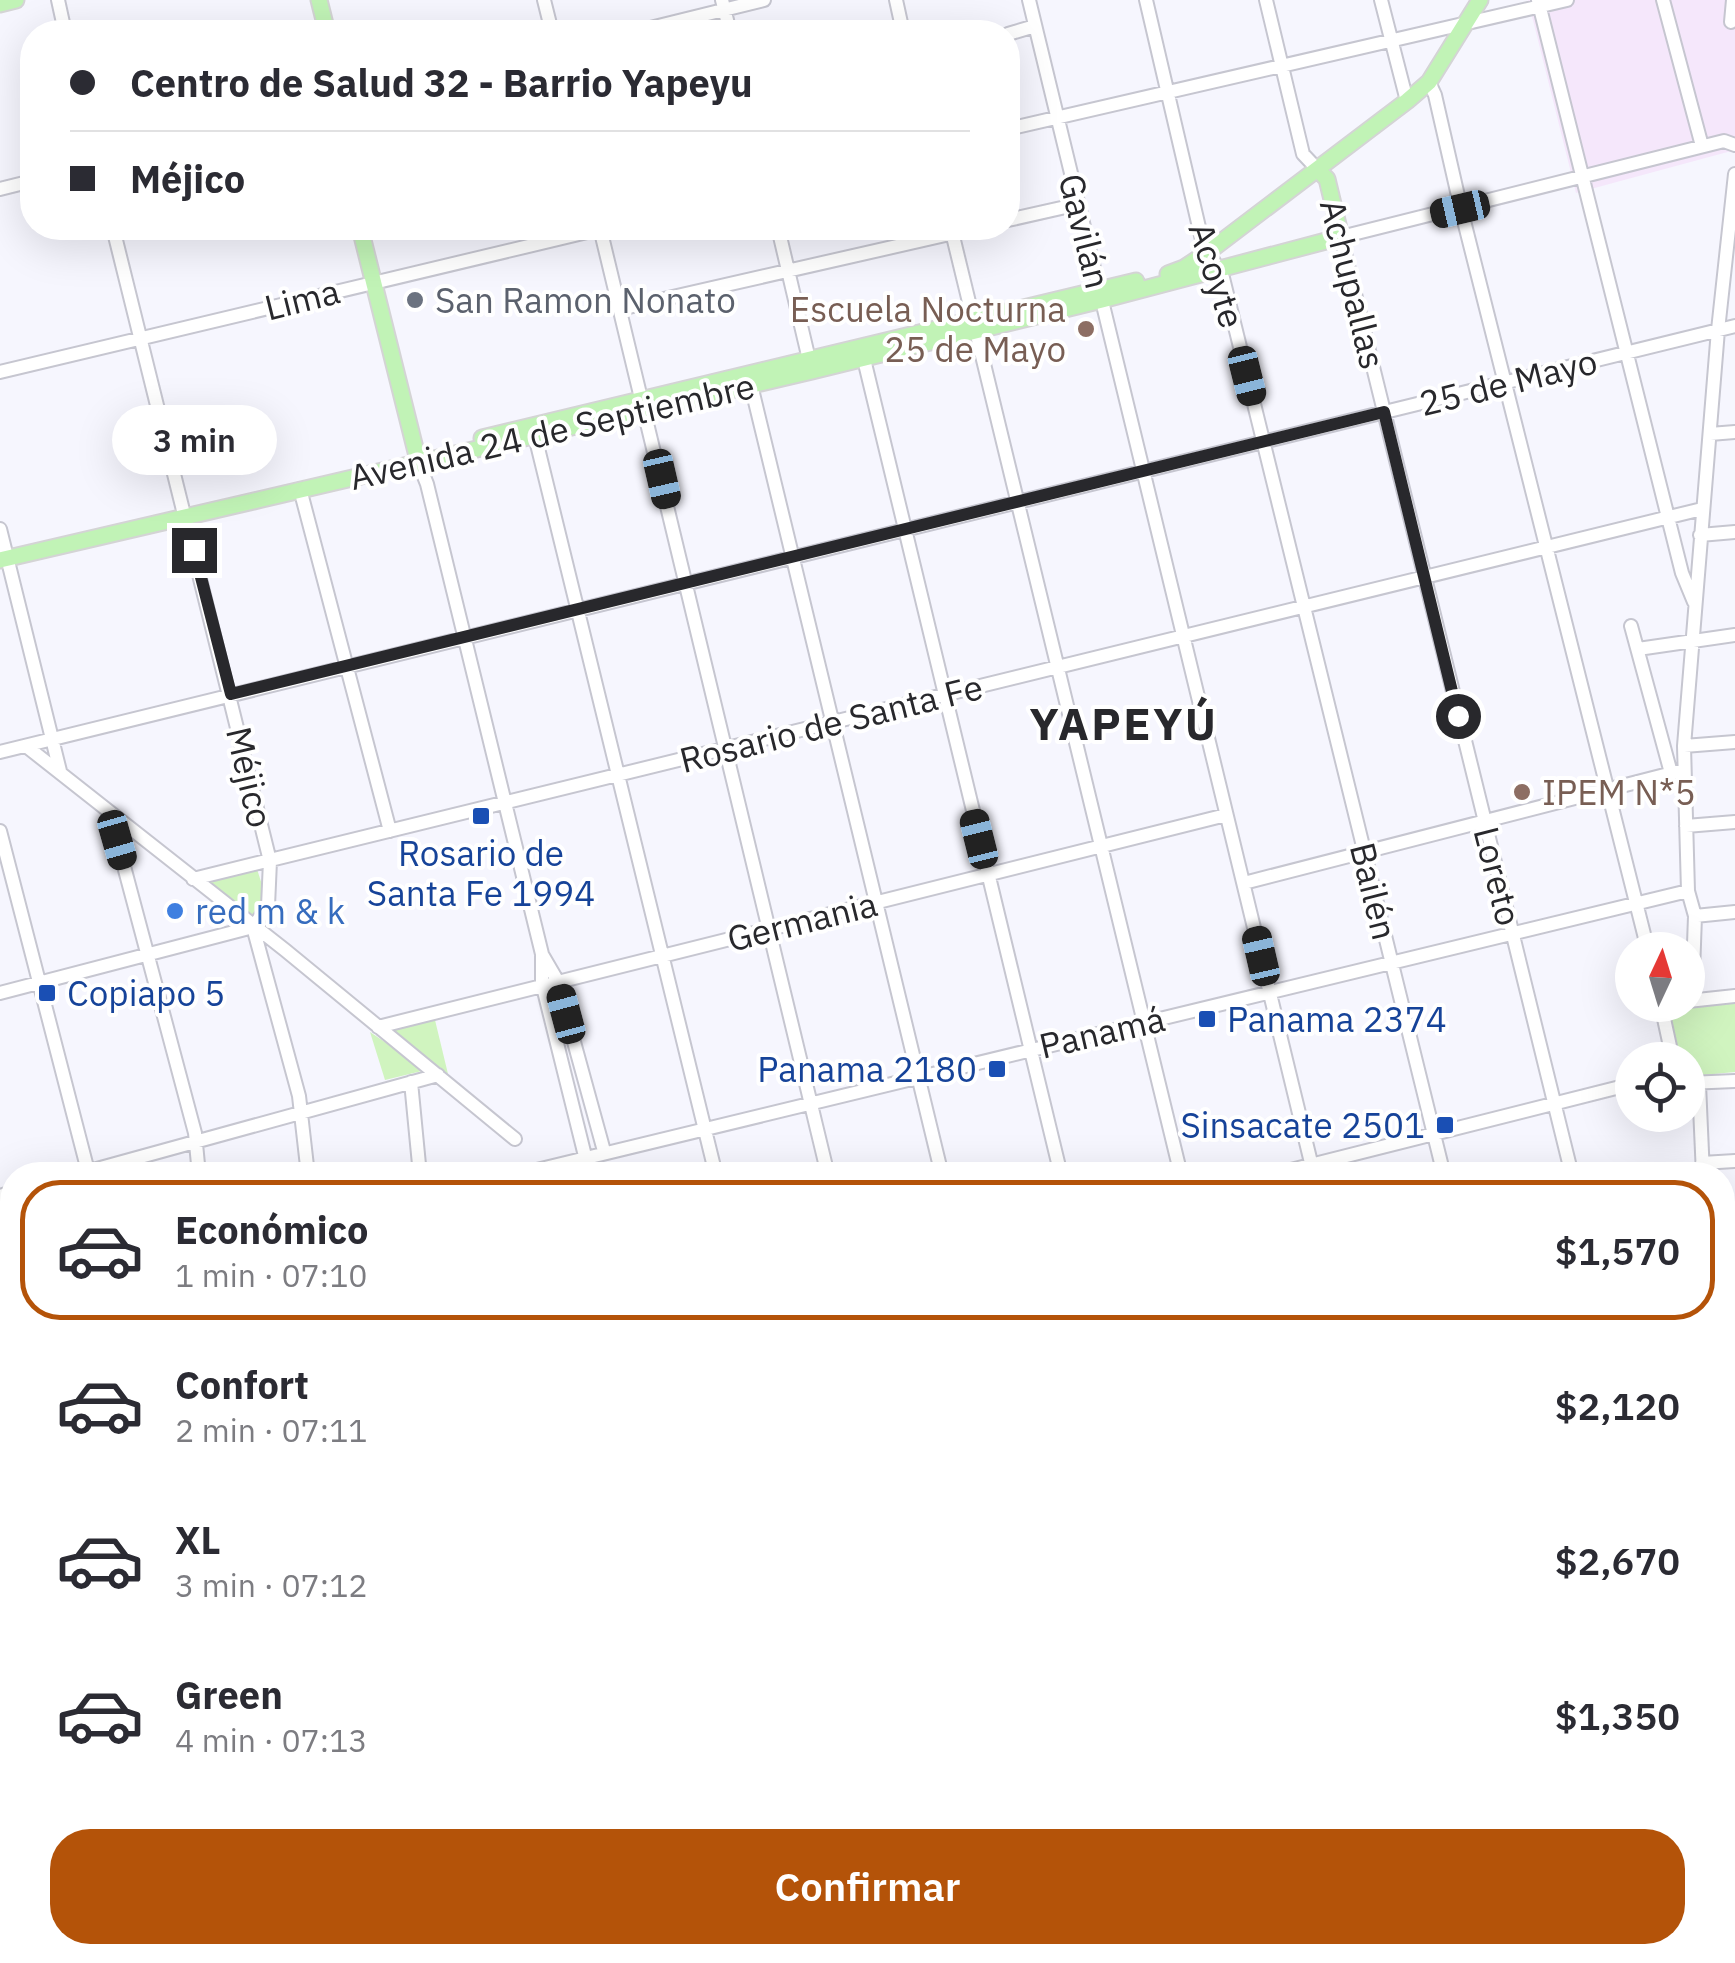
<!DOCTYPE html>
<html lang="es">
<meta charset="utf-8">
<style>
:root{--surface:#fff;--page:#f7f7f7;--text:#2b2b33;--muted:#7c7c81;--line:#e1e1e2;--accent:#b45309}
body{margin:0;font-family:"IBM Plex Sans",sans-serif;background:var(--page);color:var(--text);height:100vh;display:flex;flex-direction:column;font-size:38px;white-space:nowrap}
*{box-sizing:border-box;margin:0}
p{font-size:32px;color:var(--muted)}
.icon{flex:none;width:55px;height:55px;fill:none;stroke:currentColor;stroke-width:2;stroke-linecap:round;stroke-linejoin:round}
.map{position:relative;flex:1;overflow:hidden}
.panel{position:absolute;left:0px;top:1162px;width:1735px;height:802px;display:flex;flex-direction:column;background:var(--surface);border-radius:40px 40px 0 0;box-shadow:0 10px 40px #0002}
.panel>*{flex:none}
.hud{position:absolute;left:20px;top:20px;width:1000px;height:220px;border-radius:40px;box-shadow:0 10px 40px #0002;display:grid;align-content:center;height:220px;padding:0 50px;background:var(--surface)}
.needle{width:65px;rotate:4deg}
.controls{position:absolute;left:1615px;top:932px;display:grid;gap:20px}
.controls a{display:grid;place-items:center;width:90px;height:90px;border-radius:50%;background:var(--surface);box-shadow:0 10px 40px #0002;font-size:50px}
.end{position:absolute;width:45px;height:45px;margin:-22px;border:12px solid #28282c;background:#fff;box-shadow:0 0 0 5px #fff}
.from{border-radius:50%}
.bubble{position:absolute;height:70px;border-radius:35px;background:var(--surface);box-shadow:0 10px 40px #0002;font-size:32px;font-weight:600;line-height:70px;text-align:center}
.car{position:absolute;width:30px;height:60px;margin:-30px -15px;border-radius:12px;box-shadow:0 0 8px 2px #0007;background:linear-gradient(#222 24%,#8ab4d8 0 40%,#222 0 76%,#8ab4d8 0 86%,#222 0)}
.hud b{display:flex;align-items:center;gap:35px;height:95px;font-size:38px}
.hud b+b{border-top:2px solid var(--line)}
.hud i{width:25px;height:25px;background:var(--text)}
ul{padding:18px 0 0;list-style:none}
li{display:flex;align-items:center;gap:30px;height:140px;margin:0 20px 15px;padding:0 30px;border:5px solid transparent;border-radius:40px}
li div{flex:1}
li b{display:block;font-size:38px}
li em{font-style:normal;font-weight:600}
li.active{border-color:var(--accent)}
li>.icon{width:90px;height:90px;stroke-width:1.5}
.primary-button{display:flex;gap:20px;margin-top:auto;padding:20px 50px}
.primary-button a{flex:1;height:115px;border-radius:40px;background:var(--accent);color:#fff;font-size:40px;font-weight:600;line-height:115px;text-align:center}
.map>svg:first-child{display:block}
</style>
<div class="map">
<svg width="1735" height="1963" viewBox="0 0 1735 1963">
<rect width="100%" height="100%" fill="#f6f6fe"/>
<path fill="#f5e7fb" d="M 1528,0 L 1735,0 L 1735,150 L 1576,193 Z
M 1723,1894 L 1735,1895 L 1735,1963 L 1294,1962 L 1295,1952 L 1722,1952 Z
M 361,1952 L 776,1953 L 774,1963 L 357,1963 Z
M 1027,1953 L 1140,1953 L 1138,1963 L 1025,1963 Z"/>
<path fill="#d0f4bf" d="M 257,869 L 264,891 L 255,919 L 208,882 Z
M 1735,1003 L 1735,1072 L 1693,1076 L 1688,1073 L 1688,1060 L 1678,1060 L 1667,1011 Z
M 435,1020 L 448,1074 L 391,1030 Z
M 370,1032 L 426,1070 L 385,1080 Z
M 1735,1612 L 1735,1719 L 1723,1717 L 1722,1617 Z
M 1722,1748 L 1735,1749 L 1735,1881 L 1723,1879 Z
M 219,1953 L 219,1952 L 350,1953 L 347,1963 L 219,1963 Z"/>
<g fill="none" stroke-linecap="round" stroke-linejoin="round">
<defs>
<path id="minor" d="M 58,0 L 65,32
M 544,0 L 552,32
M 722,0 L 730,32
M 896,0 L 903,32
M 1029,0 L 1314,1175
M 1146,0 L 1202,240 L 1223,278 L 1444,1175
M 1266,0 L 1303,154 L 1319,171
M 1381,0 L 1407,101
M 1538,0 L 1682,573 L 1694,602
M 1663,0 L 1702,146
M 1731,22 L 1733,0
M 634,32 L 764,0
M 1008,34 L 1035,26
M 1429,82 L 1435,95 L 1461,209 L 1648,950
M 1008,129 L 1567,0
M 0,189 L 32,181
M 1008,220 L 1079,204
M 113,228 L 270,861 L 268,906 L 253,927
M 600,228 L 828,1175
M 778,228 L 811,368
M 951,228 L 1181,1175
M 620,309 L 976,228
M 862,351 L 1061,1175
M 0,372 L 604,228
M 751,385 L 942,1175
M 1710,434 L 1735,432
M 535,436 L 716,1175
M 419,464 L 427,484 L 542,954 L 542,983 L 585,1156
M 300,489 L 390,831
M 0,529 L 60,771
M 1700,535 L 1735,532
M 1631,626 L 1671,773
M 1638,649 L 1735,635
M 26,746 L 285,950 L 515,1139
M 1684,746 L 1735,742
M 0,752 L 1735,326
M 117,819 L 117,840 L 195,1133 L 199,1175
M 1686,826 L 1735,822
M 0,831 L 89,1175
M 193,879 L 1702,509
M 1244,883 L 1684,770
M 1695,916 L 1735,912
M 253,927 L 299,1096 L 308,1175
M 543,956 L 557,980 L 604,1151
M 0,993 L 253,927
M 1692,1000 L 1695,916 L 1688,891 L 1684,746 L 1718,330 L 1735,174
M 1688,1001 L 1735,996
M 1661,1005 L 1673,1060
M 378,1027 L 1226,815
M 411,1082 L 420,1175
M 1688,1083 L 1735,1081
M 1699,1084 L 1703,1175
M 1702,1163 L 1735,1161
M 75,1175 L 438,1075
M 516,1175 L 1688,891
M 1271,1175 L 1632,1084
M 1572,1175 L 1341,237 L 1724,141 L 1735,145
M 0,1196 L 12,1192
M 1722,1249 L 1735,1248
M 0,1267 L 12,1271
M 1722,1342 L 1735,1341
M 0,1461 L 12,1470
M 0,1542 L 12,1526
M 0,1591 L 12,1601
M 0,1714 L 12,1724
M 0,1852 L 12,1809
M 1296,1952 L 1356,1963
M 48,1963 L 56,1952
M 211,1963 L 211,1952
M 402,1963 L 404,1952
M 582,1963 L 584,1952
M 761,1963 L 763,1952
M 944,1963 L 946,1952
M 1128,1963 L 1129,1952
M 1489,1963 L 1491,1952
M 1672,1963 L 1673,1952"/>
<path id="major" d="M 319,0 L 327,32
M 0,4 L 16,0
M 360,228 L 419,464
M 1168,274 L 1184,268 L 1208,252 L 1407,101 L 1429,82 L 1480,0
M 482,438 L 1136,281
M 0,560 L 812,371 L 1102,300 L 1341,237 L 1327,179 L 1319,171
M 1722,1617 L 1735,1612
M 1722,1879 L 1735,1881
M 69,1963 L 77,1952
M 191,1963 L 196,1952"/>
</defs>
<use href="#minor" stroke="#c6c6d0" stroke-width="16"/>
<use href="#major" stroke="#d4d4d5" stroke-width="19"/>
<use href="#minor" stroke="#fff" stroke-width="12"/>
<use href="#major" stroke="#c1f3b6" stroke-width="15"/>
</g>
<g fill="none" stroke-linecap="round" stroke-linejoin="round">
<path stroke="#28282c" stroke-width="12" d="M 194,550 L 231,694 L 1384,412 L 1458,716"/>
</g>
<circle fill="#6b7280" stroke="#fff" stroke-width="4" cx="415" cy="300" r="10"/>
<g fill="#8d6e63" stroke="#fff" stroke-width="4">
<circle cx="1086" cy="329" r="10"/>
<circle cx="1522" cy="792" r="10"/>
</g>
<g fill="#1a4fb4" stroke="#fff" stroke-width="4">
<rect x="471" y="806" width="20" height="20" rx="5"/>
<rect x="37" y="983" width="20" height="20" rx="5"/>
<rect x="1197" y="1009" width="20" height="20" rx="5"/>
<rect x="987" y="1059" width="20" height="20" rx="5"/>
<rect x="1435" y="1115" width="20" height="20" rx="5"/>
</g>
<circle fill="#3f7fe0" stroke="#fff" stroke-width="4" cx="175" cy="911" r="10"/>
<g text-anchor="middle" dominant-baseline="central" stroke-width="8" stroke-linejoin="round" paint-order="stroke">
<g font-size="35" fill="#28282c" stroke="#fff">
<text transform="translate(1085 231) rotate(76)">Gavilán</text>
<text transform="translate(1217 275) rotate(72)">Acoyte</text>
<text transform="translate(1353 284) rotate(76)">Achupallas</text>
<text transform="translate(302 299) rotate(-14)">Lima</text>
<text transform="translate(1508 382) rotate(-14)">25 de Mayo</text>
<text transform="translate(552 431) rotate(-13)">Avenida 24 de Septiembre</text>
<text transform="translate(831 723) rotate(-14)">Rosario de Santa Fe</text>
<text transform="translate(250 777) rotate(77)">Méjico</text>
<text transform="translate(1498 876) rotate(76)">Loreto</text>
<text transform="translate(1374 891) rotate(76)">Bailén</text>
<text transform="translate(802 921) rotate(-14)">Germania</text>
<text transform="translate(1102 1032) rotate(-13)">Panamá</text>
</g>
<g font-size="35" fill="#5b616d" stroke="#fff" text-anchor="start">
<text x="435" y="300">San Ramon Nonato</text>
</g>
<g font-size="35" fill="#785e54" stroke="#fff" text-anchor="end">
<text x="1066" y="309">Escuela Nocturna<tspan x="1066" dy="40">25 de Mayo</tspan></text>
<text x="1542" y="792" text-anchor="start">IPEM N*5</text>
</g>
<g font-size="35" fill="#164399" stroke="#fff" text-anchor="start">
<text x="481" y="853" text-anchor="middle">Rosario de<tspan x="481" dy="40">Santa Fe 1994</tspan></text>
<text x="67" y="993">Copiapo 5</text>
<text x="1227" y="1019">Panama 2374</text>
<text x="977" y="1069" text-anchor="end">Panama 2180</text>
<text x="1425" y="1125" text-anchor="end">Sinsacate 2501</text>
</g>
<g font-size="35" fill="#366cbe" stroke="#fff" text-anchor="start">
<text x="195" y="911">red m &amp; k</text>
</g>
<g font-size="45" font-weight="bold" letter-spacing="2.5" fill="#28282c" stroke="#fff">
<text x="1124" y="723">YAPEYÚ</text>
</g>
</g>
</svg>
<div class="controls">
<a><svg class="needle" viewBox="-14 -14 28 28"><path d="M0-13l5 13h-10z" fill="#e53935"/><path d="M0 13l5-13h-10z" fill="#7c7c81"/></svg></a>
<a><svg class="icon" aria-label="locate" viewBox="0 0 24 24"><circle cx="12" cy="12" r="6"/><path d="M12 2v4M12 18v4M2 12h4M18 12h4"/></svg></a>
</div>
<i class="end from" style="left:1458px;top:716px"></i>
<i class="end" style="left:194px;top:550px"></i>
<div class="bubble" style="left:112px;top:405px;width:165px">3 min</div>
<i class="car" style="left:1460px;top:209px;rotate:257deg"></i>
<i class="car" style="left:1247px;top:376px;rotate:166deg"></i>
<i class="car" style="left:662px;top:479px;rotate:167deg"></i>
<i class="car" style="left:979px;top:839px;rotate:346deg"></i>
<i class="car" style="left:117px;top:840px;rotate:164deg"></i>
<i class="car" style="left:1261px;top:956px;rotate:347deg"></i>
<i class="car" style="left:566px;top:1014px;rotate:345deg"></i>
<div class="hud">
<b><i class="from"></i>Centro de Salud 32 - Barrio Yapeyu</b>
<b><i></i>Méjico</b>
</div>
<section class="panel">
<ul>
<li class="active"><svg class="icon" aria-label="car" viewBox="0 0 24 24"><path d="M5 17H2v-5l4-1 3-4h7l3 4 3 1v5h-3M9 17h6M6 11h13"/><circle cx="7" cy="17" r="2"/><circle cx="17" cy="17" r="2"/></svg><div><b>Económico</b><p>1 min · 07:10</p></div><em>$1,570</em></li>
<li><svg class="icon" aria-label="car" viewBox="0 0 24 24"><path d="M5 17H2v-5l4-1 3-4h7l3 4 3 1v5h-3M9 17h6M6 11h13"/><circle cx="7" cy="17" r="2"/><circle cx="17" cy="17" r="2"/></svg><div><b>Confort</b><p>2 min · 07:11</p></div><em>$2,120</em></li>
<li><svg class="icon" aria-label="car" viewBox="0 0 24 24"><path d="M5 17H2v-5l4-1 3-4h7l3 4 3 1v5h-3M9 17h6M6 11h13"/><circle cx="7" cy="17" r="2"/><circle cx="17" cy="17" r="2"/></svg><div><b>XL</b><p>3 min · 07:12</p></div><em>$2,670</em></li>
<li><svg class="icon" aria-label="car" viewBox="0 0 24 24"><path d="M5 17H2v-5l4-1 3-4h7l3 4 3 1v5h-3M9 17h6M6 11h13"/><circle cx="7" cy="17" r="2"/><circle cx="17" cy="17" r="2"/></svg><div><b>Green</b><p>4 min · 07:13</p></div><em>$1,350</em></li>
</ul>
<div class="primary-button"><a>Confirmar</a></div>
</section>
</div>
